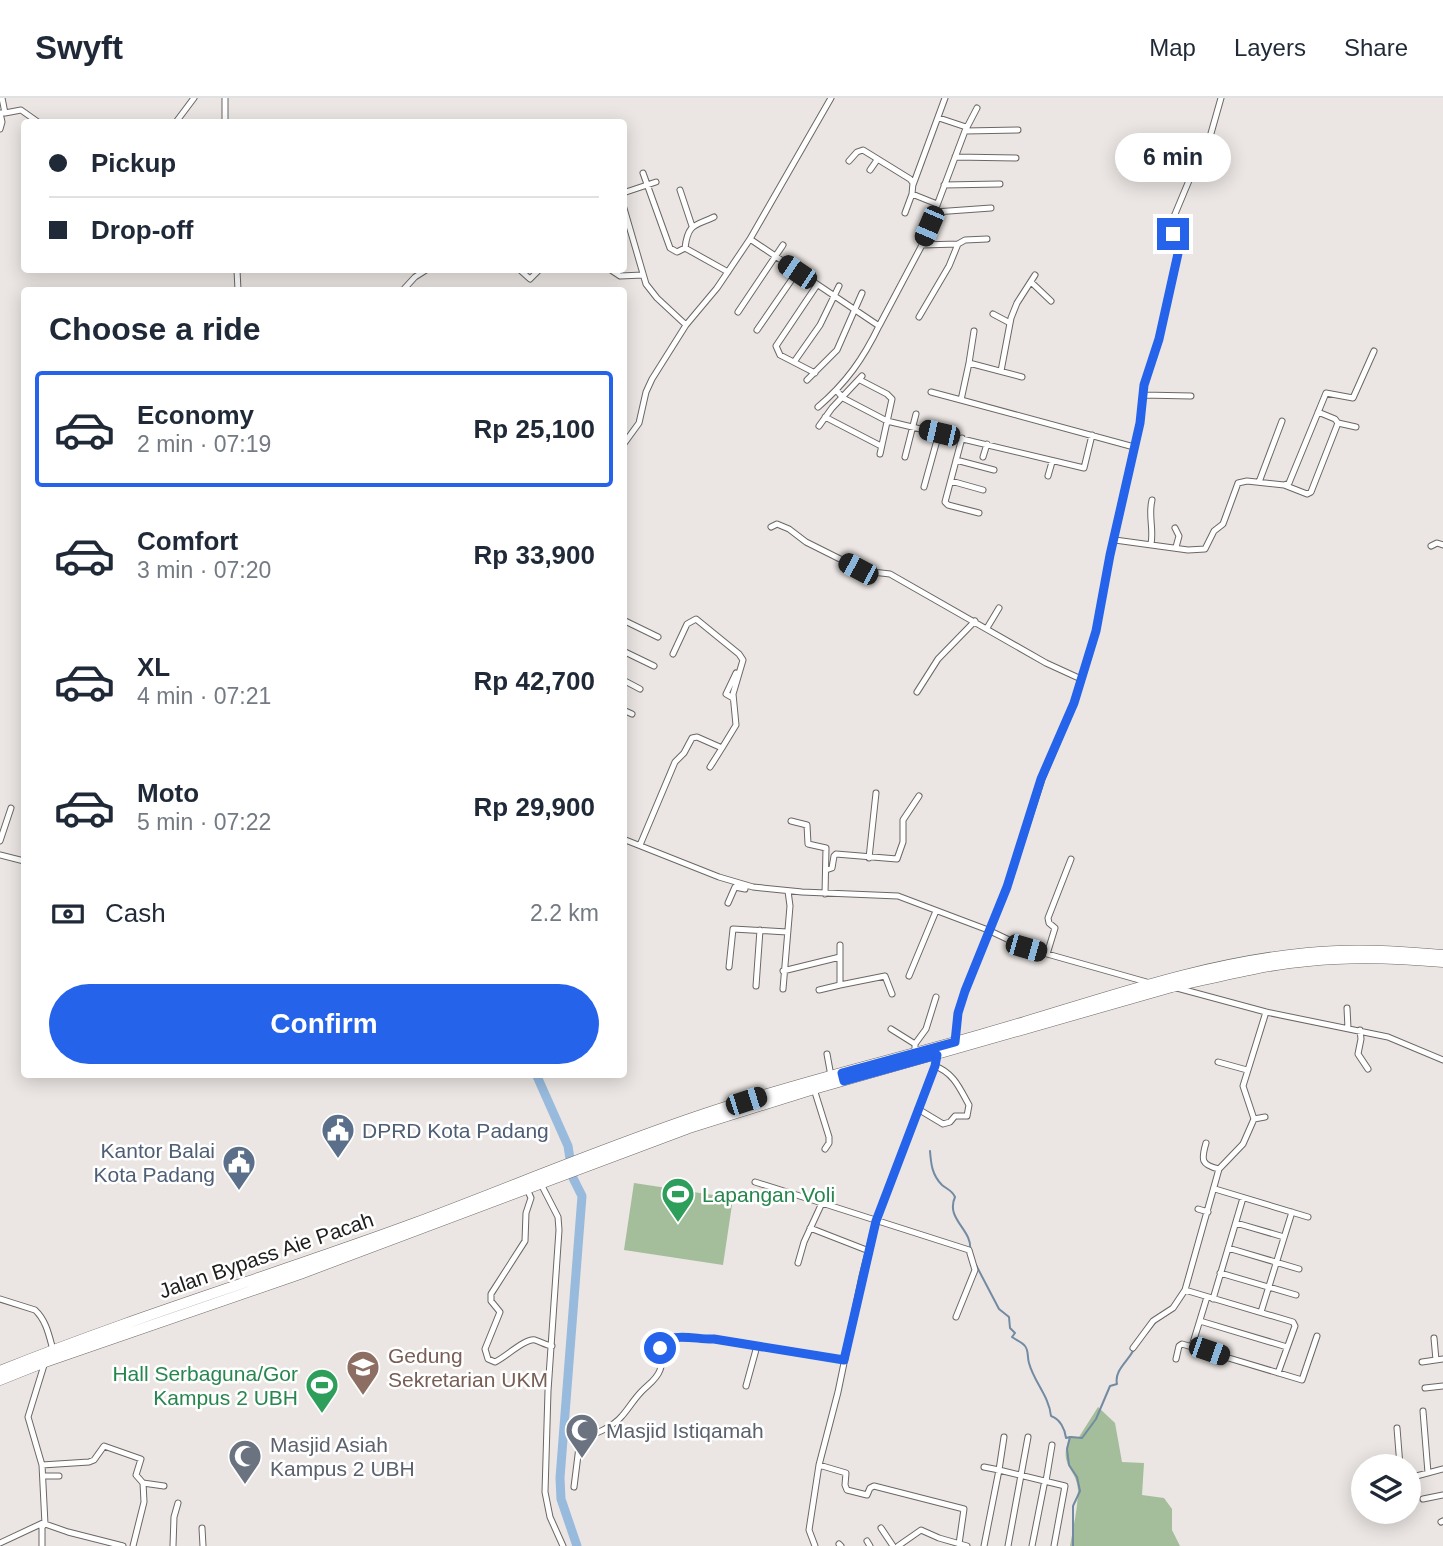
<!DOCTYPE html>
<meta charset="utf-8">
<style>
:root{--surface:#fff;--page:#f6f6f7;--text:#1f2937;--muted:#747a83;--line:#e0e1e3;--accent:#2563eb}
body{margin:0;font-family:Arial,sans-serif;background:var(--page);color:var(--text);height:100vh;display:flex;flex-direction:column;font-size:26px;white-space:nowrap}
*{box-sizing:border-box;margin:0}
p{font-size:23px;color:var(--muted)}
.icon{flex:none;width:38px;height:38px;fill:none;stroke:currentColor;stroke-width:2;stroke-linecap:round;stroke-linejoin:round}
.map{position:relative;flex:1;overflow:hidden}
.details{position:absolute;left:21px;top:189px;width:606px;height:791px;display:flex;flex-direction:column;background:var(--surface);border-radius:7px;box-shadow:0 4px 18px #0003}
.details>*{flex:none}
.hud{position:absolute;left:21px;top:21px;width:606px;height:154px;border-radius:7px;box-shadow:0 4px 18px #0003;display:grid;align-content:center;height:154px;padding:0 28px;background:var(--surface)}
.buttons{position:absolute;left:1351px;top:1356px;display:grid;gap:14px}
.buttons a{display:grid;place-items:center;width:70px;height:70px;border-radius:50%;background:var(--surface);box-shadow:0 4px 18px #0003;font-size:35px}
.end{position:absolute;width:32px;height:32px;margin:-16px;border:9px solid #2563eb;background:#fff;box-shadow:0 0 0 4px #fff}
.from{border-radius:50%}
.bubble{position:absolute;height:49px;border-radius:24px;background:var(--surface);box-shadow:0 4px 18px #0003;font-size:23px;font-weight:700;line-height:49px;text-align:center}
.car{position:absolute;width:21px;height:42px;margin:-21px -10px;border-radius:9px;box-shadow:0 0 5px 2px #0007;background:linear-gradient(#222 24%,#8ab4d8 0 40%,#222 0 76%,#8ab4d8 0 86%,#222 0)}
.hud b{display:flex;align-items:center;gap:24px;height:66px;font-size:26px}
.hud b+b{border-top:2px solid var(--line)}
.hud i{width:18px;height:18px;background:var(--text)}
ul{padding:0;list-style:none}
li{display:flex;align-items:center;gap:21px;height:116px;margin:0 14px 10px;padding:0 14px;border:4px solid transparent;border-radius:7px}
li div{flex:1}
li b{display:block;font-size:26px}
li em{font-style:normal;font-weight:700}
li.on{border-color:var(--accent)}
li>.icon{width:63px;height:63px;stroke-width:1.5}
h2{padding:0 28px;font-size:32px;line-height:84px}
.pay{display:flex;align-items:center;gap:18px;height:77px;padding:0 28px;font-size:26px}
.pay p{margin-inline-start:auto}
.action{display:flex;gap:14px;margin-top:auto;padding:14px 28px}
.action a{flex:1;height:80px;border-radius:42px;background:var(--accent);color:#fff;font-size:28px;font-weight:700;line-height:80px;text-align:center}
header{display:flex;align-items:center;gap:42px;box-sizing:border-box;height:98px;padding:0 35px;background:var(--surface);border-bottom:2px solid var(--line)}
header strong{font-size:33px}
nav{display:flex;gap:38px;margin-inline-start:auto;font-size:24px}
.map>svg:first-child{display:block}
</style>
<header>
<strong>Swyft</strong>
<nav><a>Map</a><a>Layers</a><a>Share</a></nav>
</header>
<div class="map">
<svg width="1443" height="1448" viewBox="0 0 1443 1448">
<rect width="100%" height="100%" fill="#ebe6e3"/>
<path fill="#a4bd9b" d="M 634,1085 L 733,1100 L 723,1167 L 624,1152 Z
M 1098,1309 L 1115,1325 L 1122,1364 L 1144,1365 L 1142,1397 L 1164,1400 L 1172,1411 L 1172,1432 L 1180,1448 L 1070,1448 C 1073,1430 1078,1410 1078,1392 C 1077,1370 1057,1368 1070,1339 L 1079,1339 Z"/>
<g fill="none" stroke-linecap="round" stroke-linejoin="round">
<path stroke="#728ba3" stroke-width="2" d="M 930,1053 C 931,1066 932,1077 942,1087 C 948,1092 952,1092 955,1099 C 945,1121 973,1132 970,1152
M 976,1167 L 999,1211 L 1009,1219 L 1010,1230 L 1015,1235 L 1012,1239 C 1016,1242 1022,1244 1025,1248 C 1029,1253 1027,1259 1029,1265 C 1034,1284 1049,1298 1051,1318 C 1060,1321 1065,1331 1066,1340 L 1070,1339 L 1067,1351 L 1069,1367 L 1077,1379 L 1080,1393 L 1073,1408 L 1073,1448
M 1147,1235 L 1155,1225
M 1071,1339 L 1082,1340 L 1096,1321 L 1110,1288 L 1117,1286 C 1114,1273 1127,1264 1133,1253"/>
<path stroke="#97badd" stroke-width="9" d="M 536,976 L 568,1048 L 573,1080 L 582,1098 L 560,1380 L 561,1401 L 577,1448"/>
<defs>
<path id="street" d="M 0,15 L 5,15 L 2,0
M 5,15 L 21,12 L 38,24
M 939,20 L 966,29
M 176,24 L 194,0
M 225,24 L 225,0
M 0,31 L 2,24 L 0,15
M 965,33 L 1018,32
M 955,59 L 1016,60
M 849,63 L 857,54 L 863,52 L 910,81 L 913,85 L 912,96
M 870,72 L 877,62
M 643,75 L 670,150 L 677,154 L 685,150 L 728,174
M 913,87 L 945,0
M 944,87 L 1000,86
M 680,92 L 692,128
M 623,95 L 656,84
M 623,107 L 646,186 L 657,200 L 686,227
M 935,114 L 991,110
M 905,115 L 912,96 L 937,106
M 750,141 L 879,228 L 922,147 L 965,33 L 977,10
M 922,147 L 958,146 L 965,142 L 987,141
M 685,150 C 688,125 695,128 714,119
M 237,172 L 238,192
M 520,172 L 530,181 L 539,172
M 611,172 L 620,178 L 643,177
M 1031,184 L 1051,203
M 403,192 L 415,179 L 426,172
M 738,214 L 783,147
M 993,216 L 1010,225
M 919,219 L 949,168 L 958,146
M 757,232 L 797,174
M 794,264 L 820,227 L 839,188
M 969,265 L 974,233
M 1001,273 L 1011,220 L 1017,205 L 1035,177
M 815,275 L 780,257 L 776,248 L 817,187
M 1022,279 L 969,265 L 961,302 L 1134,349
M 807,282 L 837,252 L 862,195
M 860,282 L 887,296 L 892,301 L 880,356
M 837,293 L 843,300 L 887,323 L 1084,370 L 1092,337
M 931,294 L 961,302
M 1143,297 L 1191,298
M 818,309 C 846,285 863,261 879,228
M 825,319 L 881,348
M 1338,325 L 1356,329
M 819,328 L 832,310 L 862,278
M 962,340 L 945,404 L 948,407 L 979,415
M 623,347 L 639,325 L 646,294 L 652,281 L 686,227 L 717,190 L 750,141 L 831,0
M 905,359 L 916,316
M 983,359 L 987,346
M 956,362 L 994,372
M 1048,378 L 1052,364
M 951,383 L 983,392
M 1259,384 L 1282,323
M 1284,387 L 1307,396 L 1311,394 L 1338,325 L 1335,321 L 1318,314
M 924,389 L 939,335
M 771,429 L 777,426 L 789,431 L 806,444 L 864,473 L 890,476 L 1046,565 L 1081,581
M 1175,430 L 1179,438 L 1176,449
M 1115,442 L 1188,452 L 1205,451 L 1214,433 L 1223,426 L 1238,385 L 1247,383 L 1284,387 L 1289,385 L 1326,295 L 1353,300 L 1374,253
M 1151,446 C 1154,431 1148,417 1152,402
M 1431,448 L 1437,445 L 1443,447
M 623,522 L 658,539
M 987,530 L 999,510
M 623,553 L 654,568
M 623,582 L 640,591
M 917,594 L 938,561 L 975,523
M 733,600 L 726,596 L 736,575
M 623,612 L 632,616
M 710,669 L 722,650
M 791,723 L 807,727 L 808,746 L 826,750 L 825,796
M 623,741 L 719,779 L 753,789 L 802,794 L 898,798 L 988,832 L 1026,850 L 1150,885
M 0,743 L 11,710
M 640,747 L 675,664 L 684,655 L 692,640 L 697,639 L 722,650 L 736,627 L 733,596 L 743,562 L 739,556 L 696,521 L 687,526 L 673,556
M 0,757 L 24,763
M 869,760 L 876,695
M 826,772 L 832,770 L 834,758 L 836,756 L 897,761 L 903,744 L 903,722 L 919,698
M 728,805 L 735,789 L 745,791 L 744,787
M 1047,856 L 1055,830 L 1049,825 L 1048,820 L 1071,761
M 840,859 L 840,847
M 729,869 L 733,831 L 787,834
M 783,873 L 840,859 L 840,887 L 885,878 L 892,896
M 909,878 L 936,813
M 756,888 L 760,832
M 1177,890 L 1266,914 L 1388,939 L 1443,962
M 783,891 L 790,808 L 788,793
M 819,892 L 840,887
M 1347,910 L 1348,930
M 1266,914 L 1243,988 L 1254,1021 L 1243,1046 L 1219,1071 L 1185,1192 L 1293,1224 L 1295,1228 L 1278,1275
M 891,931 L 915,946
M 1360,932 L 1361,941 L 1358,956 L 1368,971
M 955,944 L 958,915 L 965,893 L 1007,789 L 1042,681 L 1074,605 L 1096,533 L 1110,457 L 1140,325 L 1144,287 L 1159,241 L 1179,151 L 1178,143 L 1170,128 L 1193,73 L 1206,53 L 1221,0
M 915,954 L 915,946 L 926,931 L 936,899
M 827,956 L 831,978
M 1218,964 L 1247,972
M 814,991 L 829,1039 L 829,1045 L 825,1051
M 918,1011 L 943,1026 L 950,1024 L 955,1018 L 967,1018 L 969,1007 C 960,991 954,975 935,968
M 1254,1021 L 1265,1019
M 1206,1045 C 1201,1062 1201,1067 1219,1071
M 755,1084 L 822,1105
M 541,1086 L 558,1119 L 559,1132 L 548,1293 L 545,1394 L 550,1419 L 563,1448
M 527,1091 L 531,1100 L 526,1115 L 525,1143 L 491,1196 L 491,1203 L 500,1214 L 485,1251 L 488,1261 L 495,1264 C 506,1259 525,1240 535,1242 C 541,1244 546,1247 552,1248
M 1215,1091 L 1308,1119
M 1198,1111 L 1208,1114
M 1236,1125 L 1284,1139
M 810,1130 L 869,1153
M 1228,1150 L 1299,1171
M 798,1165 L 804,1144 L 822,1105 L 969,1152 L 975,1172 L 956,1219
M 1220,1175 L 1296,1197
M 0,1201 L 35,1212 C 46,1222 49,1237 53,1252
M 1213,1201 L 1243,1100
M 1261,1214 L 1292,1114
M 1200,1223 L 1287,1249
M 1434,1240 L 1436,1262
M 1192,1248 L 1207,1199
M 1133,1250 L 1153,1223 L 1173,1210 L 1185,1192
M 1176,1261 L 1179,1248 L 1182,1246 L 1302,1282 L 1317,1238
M 45,1264 L 28,1319 L 42,1367 L 45,1426 L 68,1434 L 123,1448
M 1422,1264 L 1443,1261
M 746,1288 L 757,1248
M 1425,1290 L 1443,1288
M 1423,1313 L 1428,1375
M 1397,1330 L 1400,1368
M 42,1367 L 89,1364 L 94,1362 L 104,1348 L 141,1361 L 136,1377 L 143,1385 L 144,1404 L 133,1448
M 819,1367 L 846,1375 L 845,1387 L 847,1392 L 867,1397 L 870,1390 L 874,1388 L 964,1411 L 959,1446
M 984,1369 L 999,1372 L 1004,1339
M 44,1378 L 59,1378
M 1409,1380 L 1443,1371
M 1046,1383 L 1052,1347
M 143,1385 L 164,1388
M 574,1389 L 580,1341 C 592,1338 613,1329 622,1318 C 629,1310 634,1301 642,1293 C 649,1286 657,1281 660,1272 C 666,1258 653,1248 670,1239 L 714,1241 L 844,1262
M 1423,1401 L 1443,1397
M 1441,1424 L 1443,1423
M 202,1430 L 203,1448
M 881,1430 L 893,1448
M 867,1443 L 870,1448
M 0,1445 L 45,1424
M 839,1446 L 841,1448
M 42,1448 L 42,1429 L 45,1426
M 173,1448 L 174,1419 L 178,1405
M 815,1448 L 809,1432 L 819,1367 L 838,1294 L 862,1178 L 876,1123 L 935,968 L 937,957
M 898,1448 L 921,1432 L 939,1440 L 967,1448
M 984,1448 L 999,1372 L 1065,1388 L 1054,1448
M 1008,1448 L 1028,1339
M 1032,1448 L 1045,1382"/>
<path id="highway" d="M 0,1273 C 136,1218 277,1176 415,1125 C 514,1088 612,1046 713,1013 C 802,983 893,962 983,936 C 1090,906 1196,865 1307,855 C 1352,850 1398,853 1443,857
M 0,1282 L 45,1264 L 300,1176 L 689,1030 L 814,991 L 1172,889 C 1218,879 1262,867 1309,863 C 1354,858 1399,860 1443,864"/>
</defs>
<use href="#street" stroke="#6b6764" stroke-width="7"/>
<use href="#highway" stroke="#6b6764" stroke-width="11"/>
<use href="#street" stroke="#fff" stroke-width="5"/>
<use href="#highway" stroke="#fff" stroke-width="10"/>
</g>
<g fill="none" stroke-linecap="round" stroke-linejoin="round">
<path stroke="#2563eb" stroke-width="9" d="M 660,1250 C 668,1232 696,1242 714,1241 L 844,1262 L 876,1123 L 935,968 L 937,957 L 844,983 L 842,975 L 955,944 L 958,915 L 965,893 L 1007,789 L 1041,681 L 1074,605 L 1096,533 L 1110,457 L 1140,325 L 1144,287 L 1159,241 L 1179,151 L 1178,143 L 1173,136"/>
</g>
<defs>
<symbol id="civic-pin" viewBox="-11 -11 22 30"><path d="M0 17L-7.5 6A9.5 9.5 0 1 1 7.5 6Z" fill="#5c6f8a" stroke="#fff"/><path d="M-.6-6.5H3V-4.5H.6V-3L4-1V1h2V6H-6V1h2V-1L-.6-3ZM-1.2 2.5V6h2.4V2.5Z" fill="#fff"/></symbol>
<symbol id="stadium-pin" viewBox="-11 -11 22 30"><path d="M0 17L-7.5 6A9.5 9.5 0 1 1 7.5 6Z" fill="#2e9e5b" stroke="#fff"/><path d="M0-5a6.5 5 0 1 0 0 10a6.5 5 0 1 0 0-10ZM-3.5-1.8h7v3.6h-7Z" fill="#fff"/></symbol>
<symbol id="university-pin" viewBox="-11 -11 22 30"><path d="M0 17L-7.5 6A9.5 9.5 0 1 1 7.5 6Z" fill="#8d6e63" stroke="#fff"/><path d="M0-5L7-2L0 1L-7-2ZM-4 1L0 2.5L4 1V4Q0 6-4 4Z" fill="#fff"/></symbol>
<symbol id="mosque-pin" viewBox="-11 -11 22 30"><path d="M0 17L-7.5 6A9.5 9.5 0 1 1 7.5 6Z" fill="#6b7280" stroke="#fff"/><path d="M3.5-4.9A6 6 0 1 0 3.5 4.9A5 5 0 1 1 3.5-4.9Z" fill="#fff"/></symbol>
</defs>
<g fill-rule="evenodd">
<use href="#civic-pin" x="319" y="1013" width="38" height="52"/>
<use href="#civic-pin" x="220" y="1045" width="38" height="52"/>
<use href="#stadium-pin" x="659" y="1077" width="38" height="52"/>
<use href="#university-pin" x="344" y="1250" width="38" height="52"/>
<use href="#stadium-pin" x="303" y="1268" width="38" height="52"/>
<use href="#mosque-pin" x="563" y="1313" width="38" height="52"/>
<use href="#mosque-pin" x="226" y="1339" width="38" height="52"/>
</g>
<g text-anchor="middle" dominant-baseline="central" stroke-width="5" stroke-linejoin="round" paint-order="stroke">
<g font-size="21" fill="#4e5e75" stroke="#fff" text-anchor="start">
<text x="362" y="1032">DPRD Kota Padang</text>
<text x="215" y="1052" text-anchor="end">Kantor Balai<tspan x="215" dy="24">Kota Padang</tspan></text>
</g>
<g font-size="21" fill="#27864d" stroke="#fff" text-anchor="start">
<text x="702" y="1096">Lapangan Voli</text>
<text x="298" y="1275" text-anchor="end">Hall Serbaguna/Gor<tspan x="298" dy="24">Kampus 2 UBH</tspan></text>
</g>
<g font-size="21" fill="#1d1c1b" stroke="#fff">
<text transform="translate(266 1157) rotate(-19)">Jalan Bypass Aie Pacah</text>
</g>
<g font-size="21" fill="#785e54" stroke="#fff" text-anchor="start">
<text x="388" y="1257">Gedung<tspan x="388" dy="24">Sekretarian UKM</tspan></text>
</g>
<g font-size="21" fill="#5b616d" stroke="#fff" text-anchor="start">
<text x="606" y="1332">Masjid Istiqamah</text>
<text x="270" y="1346">Masjid Asiah<tspan x="270" dy="24">Kampus 2 UBH</tspan></text>
</g>
</g>
</svg>
<div class="buttons">
<a><svg class="icon" aria-label="layers" viewBox="0 0 24 24"><path d="M12 4l9 5-9 5-9-5zM3 14l9 5 9-5"/></svg></a>
</div>
<i class="end from" style="left:660px;top:1250px"></i>
<i class="end" style="left:1173px;top:136px"></i>
<div class="bubble" style="left:1115px;top:35px;width:116px">6 min</div>
<i class="car" style="left:929px;top:128px;rotate:203deg"></i>
<i class="car" style="left:797px;top:174px;rotate:304deg"></i>
<i class="car" style="left:939px;top:335px;rotate:283deg"></i>
<i class="car" style="left:858px;top:471px;rotate:298deg"></i>
<i class="car" style="left:1026px;top:850px;rotate:106deg"></i>
<i class="car" style="left:746px;top:1003px;rotate:72deg"></i>
<i class="car" style="left:1209px;top:1253px;rotate:109deg"></i>
<div class="hud">
<b><i class="from"></i>Pickup</b>
<b><i></i>Drop-off</b>
</div>
<section class="details">
<h2>Choose a ride</h2>
<ul>
<li class="on"><svg class="icon" aria-label="car" viewBox="0 0 24 24"><path d="M5 17H2v-5l4-1 3-4h7l3 4 3 1v5h-3M9 17h6M6 11h13"/><circle cx="7" cy="17" r="2"/><circle cx="17" cy="17" r="2"/></svg><div><b>Economy</b><p>2 min · 07:19</p></div><em>Rp 25,100</em></li>
<li><svg class="icon" aria-label="car" viewBox="0 0 24 24"><path d="M5 17H2v-5l4-1 3-4h7l3 4 3 1v5h-3M9 17h6M6 11h13"/><circle cx="7" cy="17" r="2"/><circle cx="17" cy="17" r="2"/></svg><div><b>Comfort</b><p>3 min · 07:20</p></div><em>Rp 33,900</em></li>
<li><svg class="icon" aria-label="car" viewBox="0 0 24 24"><path d="M5 17H2v-5l4-1 3-4h7l3 4 3 1v5h-3M9 17h6M6 11h13"/><circle cx="7" cy="17" r="2"/><circle cx="17" cy="17" r="2"/></svg><div><b>XL</b><p>4 min · 07:21</p></div><em>Rp 42,700</em></li>
<li><svg class="icon" aria-label="car" viewBox="0 0 24 24"><path d="M5 17H2v-5l4-1 3-4h7l3 4 3 1v5h-3M9 17h6M6 11h13"/><circle cx="7" cy="17" r="2"/><circle cx="17" cy="17" r="2"/></svg><div><b>Moto</b><p>5 min · 07:22</p></div><em>Rp 29,900</em></li>
</ul>
<div class="pay"><svg class="icon" aria-label="cash" viewBox="0 0 24 24"><path d="M3 7h18v10H3z"/><circle cx="12" cy="12" r="2"/></svg>Cash<p>2.2 km</p></div>
<div class="action"><a>Confirm</a></div>
</section>
</div>
